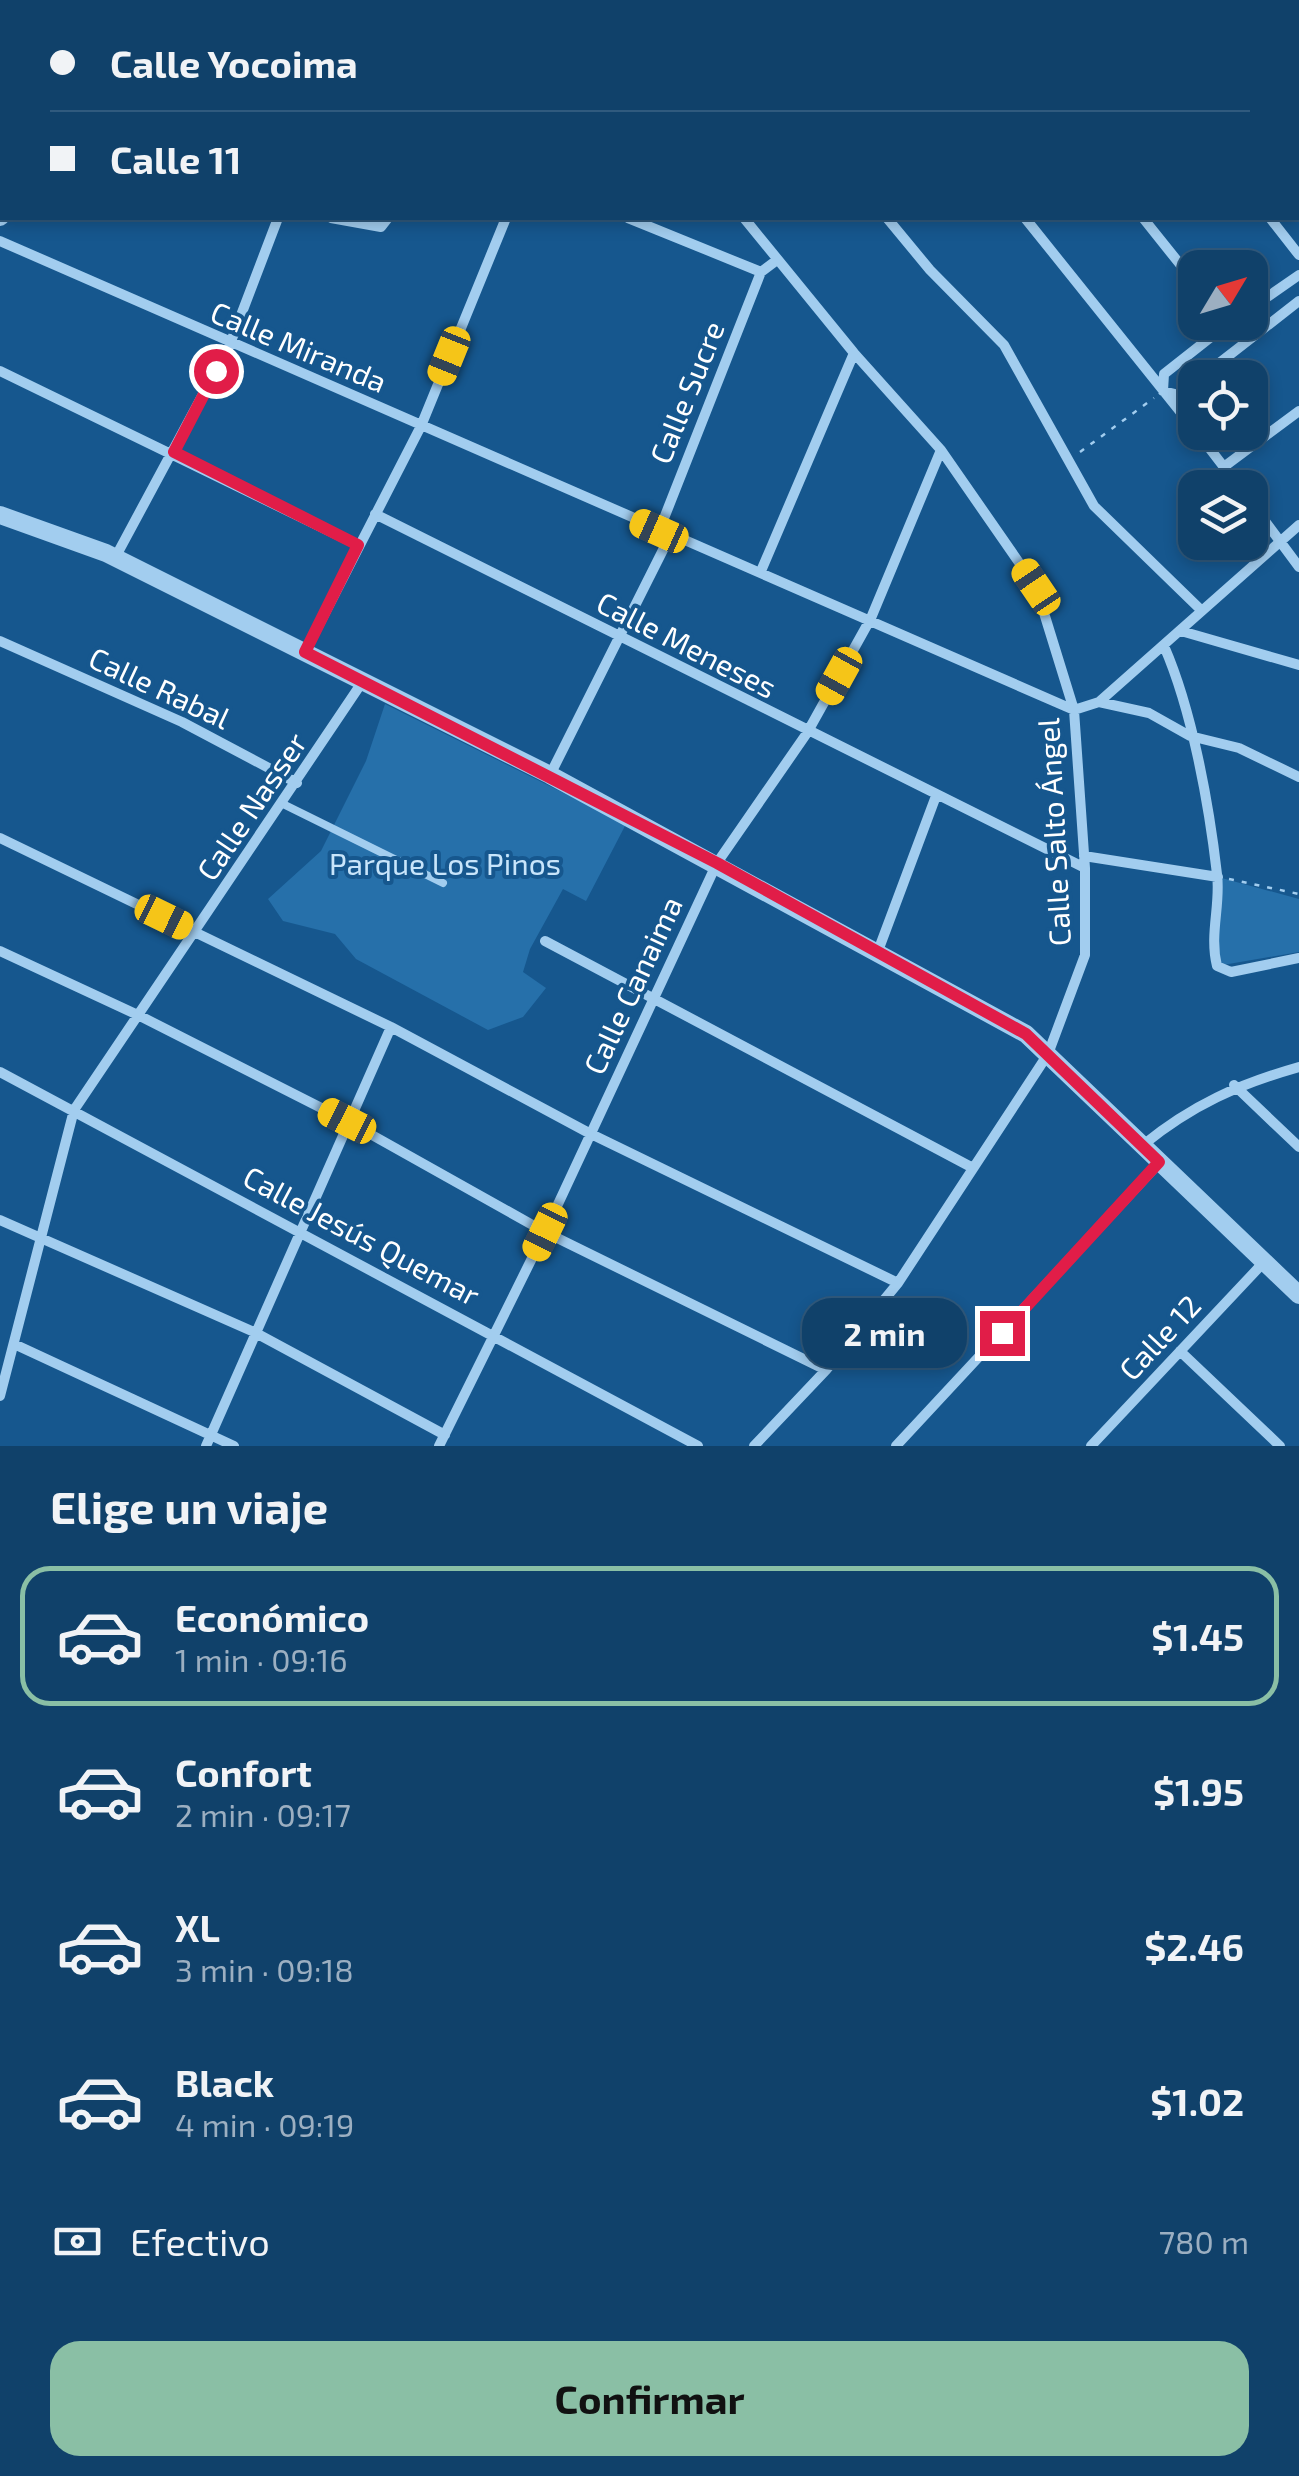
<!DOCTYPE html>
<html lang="es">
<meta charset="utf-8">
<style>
:root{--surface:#10416a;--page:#194870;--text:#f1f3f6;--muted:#9cafc1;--line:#305a7e;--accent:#8abfa5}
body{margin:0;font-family:"Exo 2",sans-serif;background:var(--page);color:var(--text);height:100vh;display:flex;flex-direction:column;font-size:38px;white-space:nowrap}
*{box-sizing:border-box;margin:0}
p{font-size:32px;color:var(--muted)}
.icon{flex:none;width:55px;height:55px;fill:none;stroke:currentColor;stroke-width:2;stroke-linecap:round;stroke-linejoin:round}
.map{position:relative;height:1446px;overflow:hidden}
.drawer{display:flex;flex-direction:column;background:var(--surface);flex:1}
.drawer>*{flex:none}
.hud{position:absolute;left:0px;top:0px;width:1300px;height:220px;box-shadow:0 5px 15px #0003,0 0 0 2px var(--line);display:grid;align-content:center;height:220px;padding:0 50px;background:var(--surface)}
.needle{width:65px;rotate:52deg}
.controls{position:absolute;left:1178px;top:250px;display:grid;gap:20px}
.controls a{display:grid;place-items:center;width:90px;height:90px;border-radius:20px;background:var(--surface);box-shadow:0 5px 15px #0003,0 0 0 2px var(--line);font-size:50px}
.end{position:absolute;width:45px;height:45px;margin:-22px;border:12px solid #e11d48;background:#fff;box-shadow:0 0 0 5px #fff}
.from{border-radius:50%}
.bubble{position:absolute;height:70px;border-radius:30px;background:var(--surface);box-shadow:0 5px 15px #0003,0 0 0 2px var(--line);font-size:32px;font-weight:700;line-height:70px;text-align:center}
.car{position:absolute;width:30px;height:60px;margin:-30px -15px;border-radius:12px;box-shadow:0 0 8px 2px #0007;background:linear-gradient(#f5c518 24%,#345 0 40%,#f5c518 0 76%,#345 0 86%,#f5c518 0)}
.hud b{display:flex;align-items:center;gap:35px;height:95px;font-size:38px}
.hud b+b{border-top:2px solid var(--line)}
.hud i{width:25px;height:25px;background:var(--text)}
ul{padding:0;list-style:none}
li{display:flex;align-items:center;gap:30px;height:140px;margin:0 20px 15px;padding:0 30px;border:5px solid transparent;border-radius:30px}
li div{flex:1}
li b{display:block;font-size:38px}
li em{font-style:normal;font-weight:700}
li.active{border-color:var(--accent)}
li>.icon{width:90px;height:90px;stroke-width:1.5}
h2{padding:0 50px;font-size:45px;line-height:120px}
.pay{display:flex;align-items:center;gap:25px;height:110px;padding:0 50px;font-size:38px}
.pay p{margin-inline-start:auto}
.cta{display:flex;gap:20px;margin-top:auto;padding:20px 50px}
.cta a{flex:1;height:115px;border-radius:30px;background:var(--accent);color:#111;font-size:40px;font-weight:700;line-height:115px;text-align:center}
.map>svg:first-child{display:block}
</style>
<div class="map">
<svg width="1299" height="1446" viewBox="0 0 1299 1446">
<rect width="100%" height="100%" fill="#16578e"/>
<path fill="#2670aa" d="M 385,704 L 626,824 L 586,901 L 563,889 L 530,949 L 523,972 L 546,988 L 523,1017 L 488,1030 L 356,959 L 335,934 L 283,921 L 268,899 L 321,851 L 366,761 Z
M 1218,877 L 1299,899 L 1299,952 L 1217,966 Z"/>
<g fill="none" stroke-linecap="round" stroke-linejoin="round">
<path stroke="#a2cdef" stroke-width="2.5" stroke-dasharray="5 8" stroke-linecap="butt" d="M 1080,452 L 1154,398
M 1229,879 L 1299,894"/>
<path stroke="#a2cdef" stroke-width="8" d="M 283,804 L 443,883"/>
<path stroke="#a2cdef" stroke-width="10" d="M 712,0 L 714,2
M 853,0 L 855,2
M 972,0 L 974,2
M 1105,0 L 1107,2
M 1164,0 L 1166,2
M 1276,0 L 1278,2
M 8,2 L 9,0
M 149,2 L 150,0
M 509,2 L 509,0
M 628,2 L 633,0
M 1298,28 L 1299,30
M 0,29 L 2,21
M 0,40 L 2,41
M 1298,164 L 1299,166
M 331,218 L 381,227 L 388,218
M 628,218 L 761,272 L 777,260
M 744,218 L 854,353 L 941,450 L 1036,587 L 1074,710 L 1085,868 L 1085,955 L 1048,1054 L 898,1283 L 826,1370 L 754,1446
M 887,218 L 930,270 L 1004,345 L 1094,506 L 1201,610
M 1025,218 L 1195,430
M 1143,218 L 1195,283
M 1270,218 L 1299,255
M 0,241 L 1074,710 L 1099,702 L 1299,525
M 1250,309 L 1299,275
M 0,371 L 358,545
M 1200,378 L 1299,301
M 1195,381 L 1179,395 L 1163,391 L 1164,374 L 1230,322
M 1197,432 L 1240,488
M 1225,466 L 1299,411
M 1250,501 L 1299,567
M 375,514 L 1085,868
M 659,531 L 761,272
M 115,558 L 230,344 L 278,218
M 761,571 L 854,353
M 1181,631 L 1299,665
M 0,641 L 182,722 L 297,783
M 1164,646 C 1192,710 1209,804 1217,874 C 1221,905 1209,934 1217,966 L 1231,972 L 1299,958
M 305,652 L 421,426 L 506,218
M 1099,702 L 1149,713 L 1190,736 L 1239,748 L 1299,777
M 550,775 L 671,534
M 0,838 L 391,1027 L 589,1133 L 898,1283
M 1084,856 L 1218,877
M 545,941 L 973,1168
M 0,951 L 140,1016 L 347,1121 L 545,1232 L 826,1370
M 878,951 L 936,796
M 0,1072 L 698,1446
M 1234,1085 L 1299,1147
M 1143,1145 C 1192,1105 1239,1084 1299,1067
M 0,1220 L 254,1332 L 445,1435
M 14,1344 L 234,1446
M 1180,1351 L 1280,1446
M 0,1396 L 74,1110 L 363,681
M 206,1446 L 391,1027
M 439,1446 L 545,1232 L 717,863 L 807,733 L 871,618 L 941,450
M 896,1446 L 1159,1163
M 1091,1446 L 1264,1262"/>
<path stroke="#a2cdef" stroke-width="18" d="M 295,2 L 298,0
M 0,217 L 2,215
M 0,515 L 106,553 L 550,775 L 1026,1034 L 1299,1295"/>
</g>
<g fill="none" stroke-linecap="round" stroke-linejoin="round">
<path stroke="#e11d48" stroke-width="12" d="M 216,371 L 174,452 L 358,545 L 305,652 L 717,863 L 1026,1034 L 1159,1162 L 1002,1333"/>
</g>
<g text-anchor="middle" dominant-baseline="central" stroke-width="8" stroke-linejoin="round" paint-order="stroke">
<g font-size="30" fill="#fff" stroke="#16578e">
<text transform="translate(299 346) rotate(23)">Calle Miranda</text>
<text transform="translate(686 392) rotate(-68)">Calle Sucre</text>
<text transform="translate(687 644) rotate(27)">Calle Meneses</text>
<text transform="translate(160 687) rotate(25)">Calle Rabal</text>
<text transform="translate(251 806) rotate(-56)">Calle Nasser</text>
<text transform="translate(1053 832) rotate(-93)">Calle Salto Ángel</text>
<text transform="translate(632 985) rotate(-65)">Calle Canaima</text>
<text transform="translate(362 1235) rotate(28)">Calle Jesús Quemar</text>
<text transform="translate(1159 1337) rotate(-47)">Calle 12</text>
</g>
<g font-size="30" fill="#c8e5fb" stroke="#16578e">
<text x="445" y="863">Parque Los Pinos</text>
</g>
</g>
</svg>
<div class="controls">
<a><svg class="needle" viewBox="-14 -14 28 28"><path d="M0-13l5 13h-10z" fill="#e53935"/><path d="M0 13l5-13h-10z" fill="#9cafc1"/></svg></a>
<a><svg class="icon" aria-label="locate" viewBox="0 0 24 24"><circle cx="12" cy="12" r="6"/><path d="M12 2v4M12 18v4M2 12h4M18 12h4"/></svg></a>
<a><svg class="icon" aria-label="layers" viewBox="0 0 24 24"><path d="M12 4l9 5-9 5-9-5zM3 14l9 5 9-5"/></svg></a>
</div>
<i class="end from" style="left:216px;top:371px"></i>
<i class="end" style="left:1002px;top:1333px"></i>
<div class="bubble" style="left:802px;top:1298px;width:165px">2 min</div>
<i class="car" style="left:449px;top:356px;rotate:202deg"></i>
<i class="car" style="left:659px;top:531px;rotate:294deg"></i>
<i class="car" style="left:1036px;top:587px;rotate:326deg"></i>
<i class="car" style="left:839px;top:676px;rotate:209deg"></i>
<i class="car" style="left:164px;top:917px;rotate:116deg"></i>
<i class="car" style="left:347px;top:1121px;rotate:297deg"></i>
<i class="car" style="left:545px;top:1232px;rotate:206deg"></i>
<div class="hud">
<b><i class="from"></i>Calle Yocoima</b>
<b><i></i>Calle 11</b>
</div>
</div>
<section class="drawer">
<h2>Elige un viaje</h2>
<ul>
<li class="active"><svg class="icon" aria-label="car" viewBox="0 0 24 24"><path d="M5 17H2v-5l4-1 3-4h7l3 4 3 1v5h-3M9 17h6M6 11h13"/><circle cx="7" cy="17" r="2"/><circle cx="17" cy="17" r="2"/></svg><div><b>Económico</b><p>1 min · 09:16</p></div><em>$1.45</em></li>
<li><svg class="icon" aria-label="car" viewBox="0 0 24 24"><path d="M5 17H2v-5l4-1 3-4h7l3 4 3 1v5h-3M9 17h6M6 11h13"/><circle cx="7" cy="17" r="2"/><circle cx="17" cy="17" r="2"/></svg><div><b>Confort</b><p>2 min · 09:17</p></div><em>$1.95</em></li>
<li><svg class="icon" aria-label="car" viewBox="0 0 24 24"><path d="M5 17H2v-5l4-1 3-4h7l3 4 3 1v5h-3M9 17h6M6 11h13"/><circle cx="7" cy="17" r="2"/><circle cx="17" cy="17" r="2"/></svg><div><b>XL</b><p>3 min · 09:18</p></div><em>$2.46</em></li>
<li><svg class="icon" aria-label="car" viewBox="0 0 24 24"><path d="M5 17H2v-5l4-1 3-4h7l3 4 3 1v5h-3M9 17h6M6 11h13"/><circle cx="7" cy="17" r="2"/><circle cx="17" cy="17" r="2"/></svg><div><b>Black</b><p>4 min · 09:19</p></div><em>$1.02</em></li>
</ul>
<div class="pay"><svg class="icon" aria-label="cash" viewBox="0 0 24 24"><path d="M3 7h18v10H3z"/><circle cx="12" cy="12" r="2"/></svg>Efectivo<p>780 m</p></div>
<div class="cta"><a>Confirmar</a></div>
</section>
